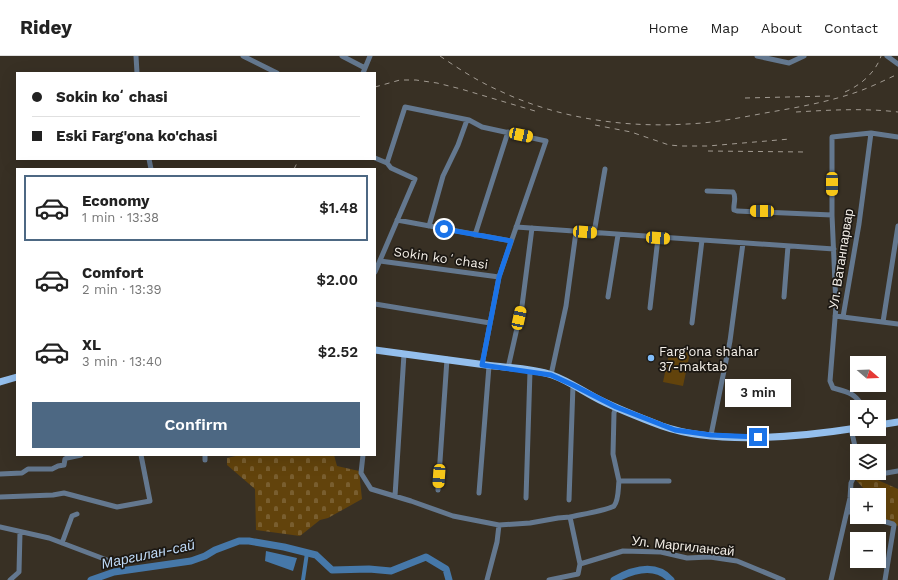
<!DOCTYPE html>
<meta charset="utf-8">
<style>
:root{--surface:#fff;--page:#f2f2f2;--text:#222;--muted:#767676;--line:#e0e0e0;--accent:#4d6883}
body{margin:0;font-family:"Work Sans",sans-serif;background:var(--page);color:var(--text);height:100vh;display:flex;flex-direction:column;font-size:15px;white-space:nowrap}
*{box-sizing:border-box;margin:0}
p{font-size:13px;color:var(--muted)}
.icon{flex:none;width:22px;height:22px;fill:none;stroke:currentColor;stroke-width:2;stroke-linecap:round;stroke-linejoin:round}
.map{position:relative;flex:1;overflow:hidden}
.drawer{position:absolute;left:16px;top:112px;width:360px;height:288px;display:flex;flex-direction:column;background:var(--surface);border-radius:0px;box-shadow:0 4px 16px #0002}
.drawer>*{flex:none}
.guide{position:absolute;left:16px;top:16px;width:360px;height:88px;border-radius:0px;box-shadow:0 4px 16px #0002;display:grid;align-content:center;height:88px;padding:0 16px;background:var(--surface)}
.needle{width:26px;rotate:109deg}
.tools{position:absolute;left:850px;top:300px;display:grid;gap:8px}
.tools a{display:grid;place-items:center;width:36px;height:36px;border-radius:0px;background:var(--surface);box-shadow:0 4px 16px #0002;font-size:20px}
.end{position:absolute;width:18px;height:18px;margin:-9px;border:5px solid #1a73e8;background:#fff;box-shadow:0 0 0 2px #fff}
.from{border-radius:50%}
.bubble{position:absolute;height:28px;border-radius:0px;background:var(--surface);box-shadow:0 4px 16px #0002;font-size:13px;font-weight:600;line-height:28px;text-align:center}
.car{position:absolute;width:12px;height:24px;margin:-12px -6px;border-radius:5px;box-shadow:0 0 3px 1px #0007;background:linear-gradient(#f5c518 24%,#345 0 40%,#f5c518 0 76%,#345 0 86%,#f5c518 0)}
.guide b{display:flex;align-items:center;gap:14px;height:38px;font-size:15px}
.guide b+b{border-top:1px solid var(--line)}
.guide i{width:10px;height:10px;background:var(--text)}
ul{padding:7px 0 0;list-style:none}
li{display:flex;align-items:center;gap:12px;height:66px;margin:0 8px 6px;padding:0 8px;border:2px solid transparent;border-radius:0px}
li div{flex:1}
li b{display:block;font-size:15px}
li em{font-style:normal;font-weight:600}
li.on{border-color:var(--accent)}
li>.icon{width:36px;height:36px;stroke-width:1.5}
.button{display:flex;gap:8px;margin-top:auto;padding:8px 16px}
.button a{flex:1;height:46px;border-radius:0px;background:var(--accent);color:#fff;font-size:16px;font-weight:600;line-height:46px;text-align:center}
header{display:flex;align-items:center;gap:24px;box-sizing:border-box;height:56px;padding:0 20px;background:var(--surface);border-bottom:1px solid var(--line)}
header strong{font-size:19px}
nav{display:flex;gap:22px;margin-inline-start:auto;font-size:14px}
.map>svg:first-child{display:block}
</style>
<header>
<strong>Ridey</strong>
<nav><a>Home</a><a>Map</a><a>About</a><a>Contact</a></nav>
</header>
<div class="map">
<svg width="898" height="524" viewBox="0 0 898 524">
<defs>
<pattern id="cemetery-stones" width="16" height="16" patternUnits="userSpaceOnUse"><rect width="16" height="16" fill="#62430c"/><path d="M2 7V4a2 2 0 0 1 4 0v3zM10 15v-3a2 2 0 0 1 4 0v3z" fill="#795e2f"/></pattern>
</defs>
<rect width="100%" height="100%" fill="#383024"/>
<path fill="url(#cemetery-stones)" d="M 240,399 L 334,399 L 337,410 L 359,415 L 362,443 L 328,462 L 320,464 L 300,480 L 256,474 L 255,433 L 227,409 L 227,402 Z
M 864,418 L 898,433 L 898,470 L 875,461 L 879,461 L 879,439 L 864,439 L 865,434 L 855,423 L 857,419 Z"/>
<path fill="#62430c" d="M 670,293 L 690,297 L 683,330 L 663,326 Z"/>
<path fill="#4678a9" d="M 266,495 L 297,502 L 293,515 L 265,505 Z"/>
<g fill="none" stroke-linecap="round" stroke-linejoin="round">
<path stroke="#4678a9" stroke-width="4" d="M 303,524 L 307,497"/>
<path stroke="#4678a9" stroke-width="7" d="M 91,524 L 114,516 L 191,505 L 205,500 L 215,494 L 239,485 L 249,485 L 284,491 L 316,499 L 332,514 L 369,513 L 391,515 L 426,501 L 446,513 L 449,524
M 614,524 C 632,514 655,506 671,524"/>
<path stroke="#64788f" stroke-width="5" d="M 136,0 L 137,17
M 243,0 L 277,17
M 342,0 L 365,12
M 757,0 L 789,7 L 804,0
M 887,0 L 898,8
M 363,17 L 370,0
M 375,102 L 387,107
M 149,103 L 151,113
M 707,135 L 733,136 C 737,141 733,148 734,154 L 737,155 L 832,159
M 397,164 L 511,185
M 429,170 L 443,120 L 458,89 L 467,64
M 516,171 L 834,193
M 594,177 L 605,113
M 475,179 L 508,76
M 380,205 L 499,221
M 375,216 L 415,123 L 391,112 L 387,107 L 405,51 L 469,64 L 482,71 L 546,85 L 499,221 L 482,309
M 608,241 L 618,179
M 784,241 L 788,190
M 375,248 L 490,267
M 650,252 L 658,182
M 835,260 L 898,268
M 843,261 L 859,168 L 871,77
M 883,266 L 898,170
M 692,267 L 702,184
M 508,312 L 522,250 L 532,172
M 551,319 L 566,250 L 576,176
M 616,351 L 614,357 L 613,398 L 619,425 L 669,425
M 863,351 C 855,337 848,336 833,332 L 830,325 L 836,250 L 832,159 L 832,81 L 871,77 L 898,81
M 851,373 L 857,399
M 711,379 L 730,285 L 743,187
M 205,399 L 205,404
M 363,399 L 361,417 L 371,433 L 411,445 L 453,460 L 499,469 L 530,467 L 558,462 L 570,461
M 870,417 L 875,419 L 898,415
M 0,418 L 22,417 L 28,413 L 52,413 L 58,410 L 64,409 L 65,403 L 67,402 L 81,399
M 438,434 L 447,303
M 479,437 L 489,310
M 395,440 L 404,298
M 0,441 L 53,439 L 64,437 L 117,451 L 150,445 L 141,399
M 526,442 L 530,315
M 569,444 L 573,329
M 847,455 L 857,458
M 869,461 L 893,468 L 894,469 L 885,524
M 0,471 L 49,482 L 107,504 L 108,510
M 62,487 L 72,460 L 77,458
M 580,508 L 623,495 L 661,496 L 687,502 L 710,501 L 737,505 L 783,524
M 10,524 L 19,516 L 20,476
M 487,524 L 497,486 L 499,469
M 549,524 L 578,518 L 580,508 L 570,461 C 578,459 609,454 614,450 C 619,444 618,432 619,425
M 831,524 L 850,442 L 851,427 L 857,414"/>
<path stroke="#94bfed" stroke-width="7" d="M 375,294 C 412,299 449,304 486,309 C 507,312 532,312 552,319 C 569,325 584,336 600,344 C 620,354 641,362 662,370 C 716,389 800,381 857,372
M 0,326 L 17,321
M 879,369 L 898,366"/>
<path stroke="#a29b92" stroke-width="1" stroke-dasharray="5 5" stroke-linecap="butt" d="M 440,0 C 459,13 479,26 500,35 C 557,62 624,72 687,68 C 713,67 739,62 765,57 C 794,52 823,47 851,38 C 867,33 883,25 898,18
M 375,31 L 400,24 L 416,24 L 437,27 L 461,33 L 535,55
M 845,36 C 861,29 876,16 881,0
M 745,42 L 830,40
M 796,56 C 830,54 864,52 898,56
M 595,69 L 631,76 L 669,89 L 681,90 L 708,90 L 790,83
M 708,95 L 806,96
M 294,113 L 299,103"/>
</g>
<g fill="none" stroke-linecap="round" stroke-linejoin="round">
<path stroke="#1a73e8" stroke-width="5" d="M 444,173 L 511,185 L 499,221 L 482,309 L 551,319 L 573,329 L 616,351 L 675,374 L 711,379 L 758,381"/>
</g>
<circle fill="#81bdfa" stroke="#1c1813" stroke-width="1.5" cx="651" cy="302" r="4"/>
<g text-anchor="middle" dominant-baseline="central" stroke-width="3.5" stroke-linejoin="round" paint-order="stroke">
<g font-size="13" fill="#f5f0e9" stroke="#1c1813">
<text transform="translate(441 202) rotate(8)">Sokin koʻchasi</text>
<text transform="translate(841 203) rotate(-81)">Ул. Ватанпарвар</text>
<text transform="translate(683 490) rotate(6)">Ул. Маргилансай</text>
</g>
<g font-size="13" fill="#f5f0e9" stroke="#1c1813" text-anchor="start">
<text x="659" y="295">Farg'ona shahar<tspan x="659" dy="15">37-maktab</tspan></text>
</g>
<g font-size="14" font-style="italic" fill="#bed9f6" stroke="#1c1813">
<text transform="translate(148 498) rotate(-12)">Маргилан-сай</text>
</g>
</g>
</svg>
<div class="tools">
<a><svg class="needle" viewBox="-14 -14 28 28"><path d="M0-13l5 13h-10z" fill="#e53935"/><path d="M0 13l5-13h-10z" fill="#767676"/></svg></a>
<a><svg class="icon" aria-label="locate" viewBox="0 0 24 24"><circle cx="12" cy="12" r="6"/><path d="M12 2v4M12 18v4M2 12h4M18 12h4"/></svg></a>
<a><svg class="icon" aria-label="layers" viewBox="0 0 24 24"><path d="M12 4l9 5-9 5-9-5zM3 14l9 5 9-5"/></svg></a>
<a>+</a>
<a>−</a>
</div>
<i class="end from" style="left:444px;top:173px"></i>
<i class="end" style="left:758px;top:381px"></i>
<div class="bubble" style="left:725px;top:323px;width:66px">3 min</div>
<i class="car" style="left:521px;top:79px;rotate:102deg"></i>
<i class="car" style="left:832px;top:128px;rotate:180deg"></i>
<i class="car" style="left:762px;top:155px;rotate:271deg"></i>
<i class="car" style="left:585px;top:176px;rotate:94deg"></i>
<i class="car" style="left:658px;top:182px;rotate:94deg"></i>
<i class="car" style="left:519px;top:262px;rotate:12deg"></i>
<i class="car" style="left:439px;top:420px;rotate:184deg"></i>
<div class="guide">
<b><i class="from"></i>Sokin koʻchasi</b>
<b><i></i>Eski Farg'ona ko'chasi</b>
</div>
<section class="drawer">
<ul>
<li class="on"><svg class="icon" aria-label="car" viewBox="0 0 24 24"><path d="M5 17H2v-5l4-1 3-4h7l3 4 3 1v5h-3M9 17h6M6 11h13"/><circle cx="7" cy="17" r="2"/><circle cx="17" cy="17" r="2"/></svg><div><b>Economy</b><p>1 min · 13:38</p></div><em>$1.48</em></li>
<li><svg class="icon" aria-label="car" viewBox="0 0 24 24"><path d="M5 17H2v-5l4-1 3-4h7l3 4 3 1v5h-3M9 17h6M6 11h13"/><circle cx="7" cy="17" r="2"/><circle cx="17" cy="17" r="2"/></svg><div><b>Comfort</b><p>2 min · 13:39</p></div><em>$2.00</em></li>
<li><svg class="icon" aria-label="car" viewBox="0 0 24 24"><path d="M5 17H2v-5l4-1 3-4h7l3 4 3 1v5h-3M9 17h6M6 11h13"/><circle cx="7" cy="17" r="2"/><circle cx="17" cy="17" r="2"/></svg><div><b>XL</b><p>3 min · 13:40</p></div><em>$2.52</em></li>
</ul>
<div class="button"><a>Confirm</a></div>
</section>
</div>
